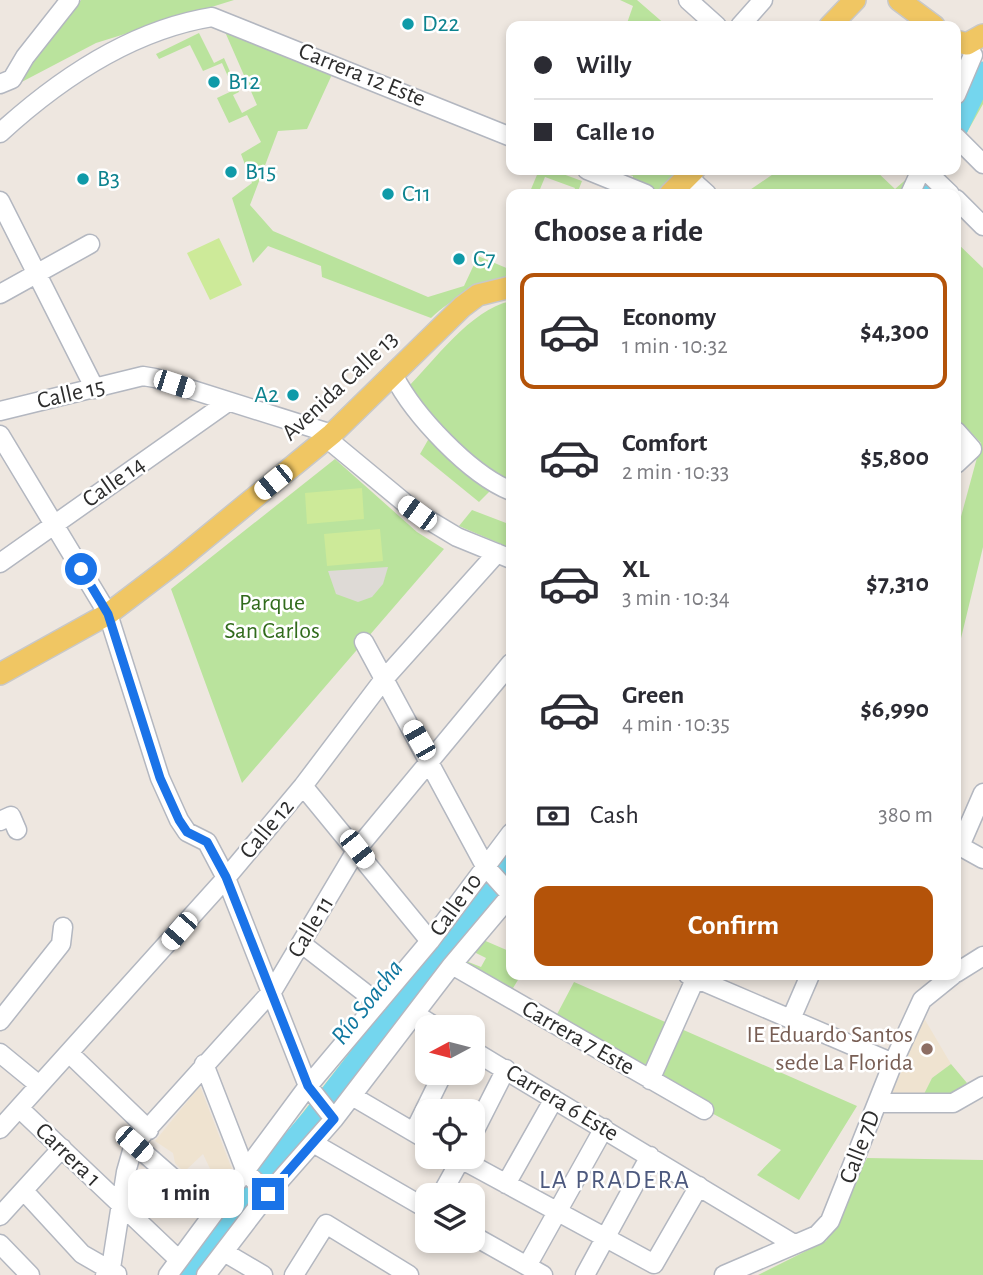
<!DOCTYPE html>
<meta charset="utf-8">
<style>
:root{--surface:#fff;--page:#f2f2f3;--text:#2b2b33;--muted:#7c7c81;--line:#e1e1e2;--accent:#b45309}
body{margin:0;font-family:"Alegreya Sans",sans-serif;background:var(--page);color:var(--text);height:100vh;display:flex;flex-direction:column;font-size:26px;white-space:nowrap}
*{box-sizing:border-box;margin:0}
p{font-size:23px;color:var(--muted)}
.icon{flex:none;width:38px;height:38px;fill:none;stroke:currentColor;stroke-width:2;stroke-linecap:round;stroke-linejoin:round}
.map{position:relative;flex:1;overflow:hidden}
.side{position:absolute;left:506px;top:189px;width:455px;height:791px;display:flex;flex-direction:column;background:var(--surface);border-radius:14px;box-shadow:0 4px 10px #0003}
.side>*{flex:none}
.top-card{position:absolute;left:506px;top:21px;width:455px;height:154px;border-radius:14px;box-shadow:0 4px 10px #0003;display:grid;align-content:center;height:154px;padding:0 28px;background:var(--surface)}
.needle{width:46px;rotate:263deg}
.buttons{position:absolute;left:415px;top:1015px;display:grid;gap:14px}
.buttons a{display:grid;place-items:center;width:70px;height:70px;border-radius:14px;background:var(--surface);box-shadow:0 4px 10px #0003;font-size:35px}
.end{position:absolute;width:32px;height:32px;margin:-16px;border:9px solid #1a73e8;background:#fff;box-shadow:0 0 0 4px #fff}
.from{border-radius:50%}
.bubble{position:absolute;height:49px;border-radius:14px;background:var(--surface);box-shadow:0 4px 10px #0003;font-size:23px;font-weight:600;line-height:49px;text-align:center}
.car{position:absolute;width:21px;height:42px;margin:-21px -10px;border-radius:9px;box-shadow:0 0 5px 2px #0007;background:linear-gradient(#fff 24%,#345 0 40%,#fff 0 76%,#345 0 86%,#fff 0)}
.top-card b{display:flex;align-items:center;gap:24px;height:66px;font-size:26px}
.top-card b+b{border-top:2px solid var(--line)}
.top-card i{width:18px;height:18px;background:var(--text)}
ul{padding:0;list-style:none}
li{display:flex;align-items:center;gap:21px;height:116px;margin:0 14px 10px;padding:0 14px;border:4px solid transparent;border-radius:14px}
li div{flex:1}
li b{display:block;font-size:26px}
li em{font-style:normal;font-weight:600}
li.selected{border-color:var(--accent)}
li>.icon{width:63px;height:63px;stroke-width:1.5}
h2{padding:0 28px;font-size:32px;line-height:84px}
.pay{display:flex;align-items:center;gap:18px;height:77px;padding:0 28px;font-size:26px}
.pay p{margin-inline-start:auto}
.action{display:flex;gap:14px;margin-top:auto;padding:14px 28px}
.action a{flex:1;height:80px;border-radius:14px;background:var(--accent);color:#fff;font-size:28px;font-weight:600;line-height:80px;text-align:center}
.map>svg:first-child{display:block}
</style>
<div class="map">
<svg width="983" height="1275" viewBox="0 0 983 1275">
<rect width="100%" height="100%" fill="#eee7e0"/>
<path fill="#efe3d0" d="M 921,1013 L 951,1064 L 932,1078 L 924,1094 L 891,1096 L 916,1036 L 913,1030 Z
M 200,1086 L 233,1172 L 212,1200 L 207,1183 L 213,1175 L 203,1154 L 184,1172 L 175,1163 L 173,1153 L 155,1141 Z"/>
<path fill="#bae39d" d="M 81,0 L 234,0 L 96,43 L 14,86 Z
M 620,0 L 637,0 L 667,26 L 626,26 L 633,6 Z
M 222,25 L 335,68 L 307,129 L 278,131 L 250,205 L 273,231 L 428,297 L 464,286 L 478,256 L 511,270 L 511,276 C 479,284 455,296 431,318 L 322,277 L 321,266 L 268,246 L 253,263 L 232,198 L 252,183 L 241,154 L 261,142 L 247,115 L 229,123 L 217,98 L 234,90 L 222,63 L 203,71 L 190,45 L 159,59 L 156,54 L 199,33 L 214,63 L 224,58 L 239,92 L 233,95 L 242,113 L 257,105 Z
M 974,69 L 983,77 L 983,104 L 956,152 L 956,113 Z
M 539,170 L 552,170 L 582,181 L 577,194 L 573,194 L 575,188 L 545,177 L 538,194 L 529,194 Z
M 615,170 L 680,170 L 658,193 L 633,183 L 633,176 Z
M 779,170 L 875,170 L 895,189 L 910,176 L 902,194 L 744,194 Z
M 956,242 L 983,268 L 983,547 L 956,659 L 956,535 L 981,443 L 956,417 Z
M 511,301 L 511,485 L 500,481 L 479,502 L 420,454 L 436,426 L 406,389 C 433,362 472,308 511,301 Z
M 335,459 L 417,532 L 444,549 L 242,783 L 171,589 Z
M 472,510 L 511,525 L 508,547 L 459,526 Z
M 511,846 L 511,877 L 200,1275 L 176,1275 Z
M 481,939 L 511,952 L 511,975 L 521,975 L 510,993 L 463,968 L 466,961 L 481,967 L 486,958 L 474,952 Z
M 574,982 L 857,1106 L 799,1200 L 757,1175 L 781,1150 L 588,1047 L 554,1020 Z
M 951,1064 L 967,1083 L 948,1096 L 924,1094 L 932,1078 Z
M 867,1158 L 983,1160 L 983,1275 L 758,1275 L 826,1241 Z"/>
<path fill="#cdea99" d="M 219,238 L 242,285 L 210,300 L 187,253 Z
M 362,488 L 364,519 L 307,524 L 305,493 Z
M 380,529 L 383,561 L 327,566 L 324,534 Z"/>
<path fill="#dedad6" d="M 388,567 L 383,584 L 372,597 L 358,602 L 336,594 L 328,571 Z"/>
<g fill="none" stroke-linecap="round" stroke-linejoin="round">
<path stroke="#74d6ee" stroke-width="23" d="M 956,129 L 983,73
M 923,194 L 935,170
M 190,1275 L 255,1187 L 312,1120 L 511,863"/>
<defs>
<path id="minor" d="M 688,0 L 717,26
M 740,26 L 763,0
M 0,84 L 12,79 L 25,57 L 70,0
M 956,95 L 973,55
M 0,133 C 59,79 132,30 212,17 L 511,137
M 956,137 L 983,164
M 587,170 L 646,194
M 925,170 L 950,194
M 687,176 L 707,194
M 910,194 L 921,170
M 956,199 L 983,226
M 0,201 L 95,389
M 0,294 L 90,244
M 394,376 C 414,415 469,474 511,491
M 0,411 L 143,376 L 155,378 L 332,434 L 330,441 L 417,513 L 457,537 L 511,559
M 956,431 L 972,449 L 956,464
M 0,435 L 108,614 L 160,778 L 179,820 L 187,832 L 207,842 L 226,878 L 308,1086 L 334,1119
M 0,563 L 228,402
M 364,642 L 485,866 L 511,895
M 303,786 L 430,941
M 0,821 L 11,816 L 17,830
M 956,844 L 983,859
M 960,846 L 983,793
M 302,944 L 378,1003
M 452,965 L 704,1110
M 956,973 L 983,956
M 688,975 L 893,1063
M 415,1014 L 436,1027
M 791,1019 L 810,975
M 0,1021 L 61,944 L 63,927
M 472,1050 L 794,1244
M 0,1053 L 39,1085
M 69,1053 L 149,1130
M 204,1064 L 246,1172 L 268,1194
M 650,1080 L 697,975
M 352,1096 L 427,1140
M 878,1103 L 953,1103 L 983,1086
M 19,1108 L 179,1260
M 0,1129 L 226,878 L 303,786 L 384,679 L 497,553
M 414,1132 L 443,1073
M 472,1136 L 506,1069
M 313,1143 L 427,1209
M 134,1144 L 213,1213
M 457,1157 L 654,1264 L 699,1186
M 506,1184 L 554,1099
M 24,1191 L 82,1254 L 117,1274
M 441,1195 L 462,1157
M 0,1216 L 62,1148
M 472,1235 L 543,1275
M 0,1244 L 30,1275
M 224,1252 L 263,1275
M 527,1266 L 604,1128
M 105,1275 L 111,1268 L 126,1172 L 134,1144 L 273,990 L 357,849 L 511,663
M 168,1275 L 308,1086 L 430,941 L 511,833
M 206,1275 L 268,1194 L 334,1119 L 452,965 L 511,895
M 294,1275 L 326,1224 L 409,1275
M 585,1275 L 650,1156
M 724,1275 L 817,1235 L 830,1221 L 893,1063 L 922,1000 L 953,975"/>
<path id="major" d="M 899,0 L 934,26
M 830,26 L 855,0
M 956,41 L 967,44 L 983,35
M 670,194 L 694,170
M 0,674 L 108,614 L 175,563 L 332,434 L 462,307 L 478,295 L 511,287"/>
</defs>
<use href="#minor" stroke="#b3b7c0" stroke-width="21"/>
<use href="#major" stroke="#c8c8c8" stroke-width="24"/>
<use href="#minor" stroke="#fff" stroke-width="18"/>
<use href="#major" stroke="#f0c663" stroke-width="21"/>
</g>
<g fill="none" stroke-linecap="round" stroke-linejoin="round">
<path stroke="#1a73e8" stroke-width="9" d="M 81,569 L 108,614 L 160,778 L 179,820 L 187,832 L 207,842 L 226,877 L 308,1086 L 334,1119 L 268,1194"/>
</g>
<g fill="#0f9aa8" stroke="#fff" stroke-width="2.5">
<circle cx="408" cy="24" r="7"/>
<circle cx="214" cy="82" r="7"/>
<circle cx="231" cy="172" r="7"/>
<circle cx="83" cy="179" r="7"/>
<circle cx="388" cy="194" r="7"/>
<circle cx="459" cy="259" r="7"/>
<circle cx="293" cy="395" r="7"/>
</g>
<circle fill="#8d6e63" stroke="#fff" stroke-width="2.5" cx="927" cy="1049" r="7"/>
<g text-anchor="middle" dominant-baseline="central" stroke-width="5" stroke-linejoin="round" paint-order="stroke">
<g font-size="24" fill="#0d838f" stroke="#fff" text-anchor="start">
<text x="422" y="24">D22</text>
<text x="228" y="82">B12</text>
<text x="245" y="172">B15</text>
<text x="97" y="179">B3</text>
<text x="402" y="194">C11</text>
<text x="473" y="259">C7</text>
<text x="279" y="395" text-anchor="end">A2</text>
</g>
<g font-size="24" fill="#2d2d2d" stroke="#fff">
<text transform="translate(362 75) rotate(22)">Carrera 12 Este</text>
<text transform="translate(340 386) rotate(-43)">Avenida Calle 13</text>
<text transform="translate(71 394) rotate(-13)">Calle 15</text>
<text transform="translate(114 482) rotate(-35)">Calle 14</text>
<text transform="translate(267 829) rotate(-50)">Calle 12</text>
<text transform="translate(456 905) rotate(-54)">Calle 10</text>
<text transform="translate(311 927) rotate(-59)">Calle 11</text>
<text transform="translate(578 1038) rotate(30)">Carrera 7 Este</text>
<text transform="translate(562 1103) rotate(31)">Carrera 6 Este</text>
<text transform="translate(860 1147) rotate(-69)">Calle 7D</text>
<text transform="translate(68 1155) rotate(44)">Carrera 1</text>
</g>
<g font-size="24" fill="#316b1c" stroke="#fff">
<text x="272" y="603">Parque<tspan x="272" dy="28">San Carlos</tspan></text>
</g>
<g font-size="24" fill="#785e54" stroke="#fff" text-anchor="end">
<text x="913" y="1035">IE Eduardo Santos<tspan x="913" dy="28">sede La Florida</tspan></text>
</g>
<g font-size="26" font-style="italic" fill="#0f779f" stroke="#fff">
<text transform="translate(367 1002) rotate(-52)">Río Soacha</text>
</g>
<g font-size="26" letter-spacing="2" fill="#4d597e" stroke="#fff">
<text x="615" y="1180">LA PRADERA</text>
</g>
</g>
</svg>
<div class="buttons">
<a><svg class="needle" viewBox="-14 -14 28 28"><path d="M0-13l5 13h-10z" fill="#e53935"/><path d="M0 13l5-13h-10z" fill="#7c7c81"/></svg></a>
<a><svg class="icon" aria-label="locate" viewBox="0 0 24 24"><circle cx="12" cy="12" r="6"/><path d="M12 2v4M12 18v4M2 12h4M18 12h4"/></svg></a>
<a><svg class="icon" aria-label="layers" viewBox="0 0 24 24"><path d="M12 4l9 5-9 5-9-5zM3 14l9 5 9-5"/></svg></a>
</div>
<i class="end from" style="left:81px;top:569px"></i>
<i class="end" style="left:268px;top:1194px"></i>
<div class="bubble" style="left:128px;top:1169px;width:116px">1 min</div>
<i class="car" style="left:174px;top:384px;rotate:108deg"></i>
<i class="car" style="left:273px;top:482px;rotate:231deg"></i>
<i class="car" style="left:417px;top:513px;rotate:306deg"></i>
<i class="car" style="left:419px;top:740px;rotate:330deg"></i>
<i class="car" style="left:357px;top:849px;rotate:142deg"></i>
<i class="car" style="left:179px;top:931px;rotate:221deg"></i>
<i class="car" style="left:134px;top:1144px;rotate:131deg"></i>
<div class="top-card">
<b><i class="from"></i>Willy</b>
<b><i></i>Calle 10</b>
</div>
<section class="side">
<h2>Choose a ride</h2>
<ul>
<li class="selected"><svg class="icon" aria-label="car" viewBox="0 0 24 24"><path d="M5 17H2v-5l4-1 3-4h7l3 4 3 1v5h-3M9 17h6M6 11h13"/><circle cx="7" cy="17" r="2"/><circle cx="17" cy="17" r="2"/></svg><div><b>Economy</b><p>1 min · 10:32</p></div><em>$4,300</em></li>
<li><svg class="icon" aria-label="car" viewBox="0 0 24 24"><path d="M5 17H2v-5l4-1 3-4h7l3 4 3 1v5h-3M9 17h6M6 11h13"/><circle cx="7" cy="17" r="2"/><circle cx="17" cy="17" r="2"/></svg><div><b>Comfort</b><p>2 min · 10:33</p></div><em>$5,800</em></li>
<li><svg class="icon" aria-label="car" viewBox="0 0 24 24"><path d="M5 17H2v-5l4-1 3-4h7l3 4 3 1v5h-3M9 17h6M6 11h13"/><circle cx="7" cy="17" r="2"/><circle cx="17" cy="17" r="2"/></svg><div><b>XL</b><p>3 min · 10:34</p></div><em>$7,310</em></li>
<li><svg class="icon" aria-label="car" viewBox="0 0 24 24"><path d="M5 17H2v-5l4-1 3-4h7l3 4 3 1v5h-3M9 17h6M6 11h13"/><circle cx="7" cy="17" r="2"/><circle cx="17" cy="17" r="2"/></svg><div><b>Green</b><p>4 min · 10:35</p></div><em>$6,990</em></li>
</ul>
<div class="pay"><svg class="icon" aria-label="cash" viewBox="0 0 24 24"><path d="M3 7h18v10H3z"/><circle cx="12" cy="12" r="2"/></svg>Cash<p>380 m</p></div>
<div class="action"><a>Confirm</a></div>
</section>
</div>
